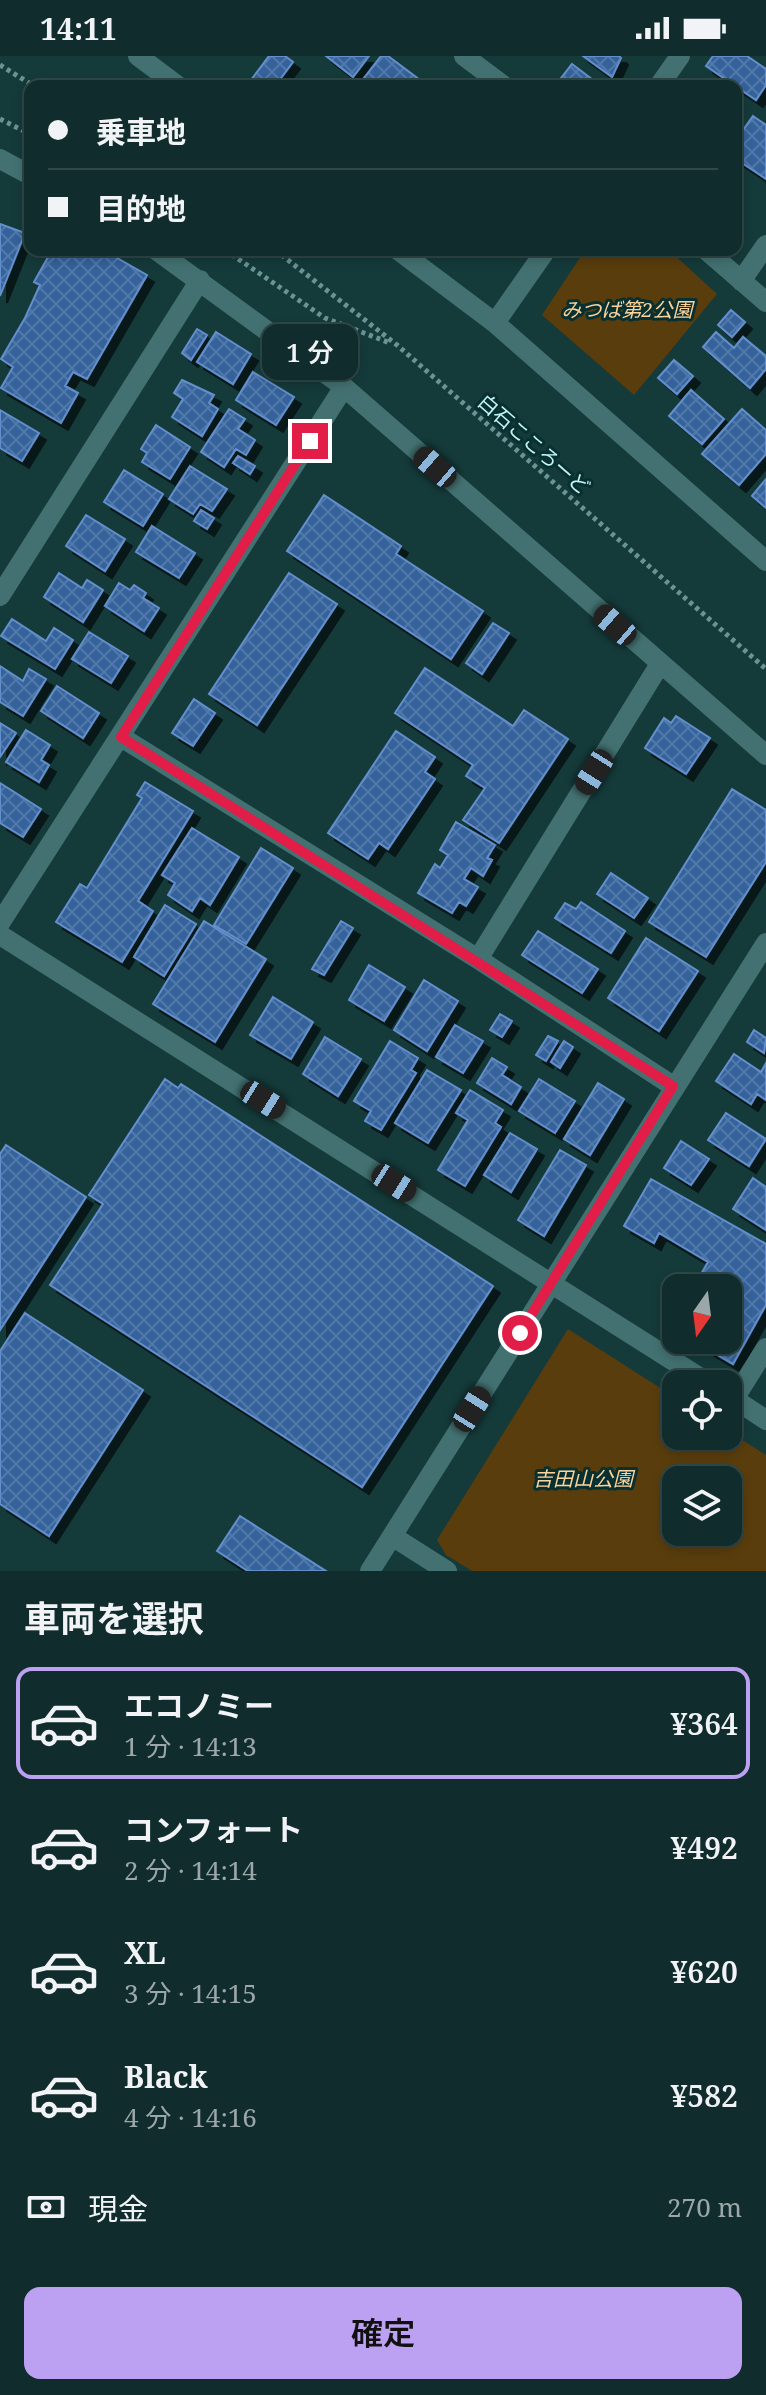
<!DOCTYPE html>
<html lang="ja">
<meta charset="utf-8">
<style>
:root{--surface:#102c2c;--page:#193434;--text:#f1f3f6;--muted:#9ca7a9;--line:#304848;--accent:#bca0f2}
body{margin:0;font-family:"Noto Serif","Noto Sans JP",serif;background:var(--page);color:var(--text);height:100vh;display:flex;flex-direction:column;font-size:30px;white-space:nowrap}
*{box-sizing:border-box;margin:0}
p{font-size:26px;color:var(--muted)}
.icon{flex:none;width:44px;height:44px;fill:none;stroke:currentColor;stroke-width:2;stroke-linecap:round;stroke-linejoin:round}
.map{position:relative;height:1515px;overflow:hidden}
.sheet{display:flex;flex-direction:column;background:var(--surface);flex:1}
.sheet>*{flex:none}
.hud{position:absolute;left:24px;top:24px;width:718px;height:176px;border-radius:16px;box-shadow:0 4px 12px #0003,0 0 0 2px var(--line);display:grid;align-content:center;height:176px;padding:0 24px;background:var(--surface)}
.needle{width:52px;rotate:194deg}
.fabs{position:absolute;left:662px;top:1218px;display:grid;gap:16px}
.fabs a{display:grid;place-items:center;width:80px;height:80px;border-radius:16px;background:var(--surface);box-shadow:0 4px 12px #0003,0 0 0 2px var(--line);font-size:40px}
.end{position:absolute;width:36px;height:36px;margin:-18px;border:10px solid #e11d48;background:#fff;box-shadow:0 0 0 4px #fff}
.from{border-radius:50%}
.bubble{position:absolute;height:56px;border-radius:16px;background:var(--surface);box-shadow:0 4px 12px #0003,0 0 0 2px var(--line);font-size:26px;font-weight:600;line-height:56px;text-align:center}
.car{position:absolute;width:24px;height:48px;margin:-24px -12px;border-radius:10px;box-shadow:0 0 6px 2px #0007;background:linear-gradient(#222 24%,#8ab4d8 0 40%,#222 0 76%,#8ab4d8 0 86%,#222 0)}
.hud b{display:flex;align-items:center;gap:28px;height:76px;font-size:30px}
.hud b+b{border-top:2px solid var(--line)}
.hud i{width:20px;height:20px;background:var(--text)}
ul{padding:0;list-style:none}
li{display:flex;align-items:center;gap:24px;height:112px;margin:0 16px 12px;padding:0 8px;border:4px solid transparent;border-radius:16px}
li div{flex:1}
li b{display:block;font-size:30px}
li em{font-style:normal;font-weight:600}
li.on{border-color:var(--accent)}
li>.icon{width:72px;height:72px;stroke-width:1.5}
h2{padding:0 24px;font-size:36px;line-height:96px}
.pay{display:flex;align-items:center;gap:20px;height:88px;padding:0 24px;font-size:30px}
.pay p{margin-inline-start:auto}
.primary-button{display:flex;gap:16px;margin-top:auto;padding:16px 24px}
.primary-button a{flex:1;height:92px;border-radius:16px;background:var(--accent);color:#111;font-size:32px;font-weight:600;line-height:92px;text-align:center}
.status{display:flex;justify-content:space-between;align-items:center;height:56px;padding:0 40px;background:var(--surface);direction:ltr}
.status svg{height:22px;fill:currentColor}
.map>svg:first-child{display:block}
</style>
<div class="status"><b>14:11</b><svg viewBox="0 0 49 12"><path d="M0 12V9h3v3zM5 12V6h3v6zM10 12V3h3v9zM15 12V0h3v12zM26 1h20v11H26zM47 4h2v5h-2z"/></svg></div>
<div class="map">
<svg width="766" height="1515" viewBox="0 0 766 1515">
<defs>
<pattern id="building-cross-hatch" width="8" height="8" patternUnits="userSpaceOnUse" patternTransform="scale(2)"><rect width="8" height="8" fill="#36629b"/><path d="M0 0l8 8M0 8l8-8" fill="none" stroke="#5179aa"/></pattern>
<filter id="shadow"><feDropShadow dx="7" dy="7" stdDeviation="0" flood-color="#0009"/></filter>
</defs>
<rect width="100%" height="100%" fill="#153a3a"/>
<path fill="#593d0d" fill-rule="evenodd" d="M 585,194 L 669,194 L 717,238 L 634,339 L 542,259 Z
M 568,1273 L 676,1342 L 676,1380 L 728,1380 L 728,1375 L 766,1399 L 766,1515 L 472,1515 L 446,1499 L 437,1484 ZM 676,1424 L 728,1424 L 728,1476 L 676,1476 Z"/>
<path fill="url(#building-cross-hatch)" stroke="#6390cd" stroke-width="2" filter="url(#shadow)" d="M 269,0 L 285,0 L 293,6 L 275,30 L 260,30 L 251,24 Z
M 326,0 L 369,0 L 353,21 Z
M 381,0 L 388,0 L 420,24 L 416,30 L 358,30 Z
M 583,0 L 619,0 L 621,2 L 612,21 Z
M 713,0 L 747,0 L 766,13 L 766,29 L 756,44 L 706,10 Z
M 572,8 L 601,30 L 555,30 Z
M 753,60 L 766,69 L 766,123 L 736,103 L 736,84 Z
M 0,168 L 25,177 L 0,240 Z
M 52,194 L 103,194 L 147,219 L 87,323 L 73,316 L 65,330 L 78,337 L 61,367 L 1,332 L 13,311 L 1,303 L 25,262 L 40,229 L 34,226 Z
M 731,254 L 745,266 L 732,281 L 718,269 Z
M 197,273 L 207,279 L 191,304 L 182,297 Z
M 216,276 L 251,298 L 233,328 L 197,306 Z
M 716,276 L 734,292 L 743,281 L 766,300 L 766,313 L 750,332 L 703,291 Z
M 674,304 L 693,320 L 677,338 L 658,322 Z
M 253,316 L 294,341 L 276,369 L 236,344 Z
M 182,324 L 214,339 L 209,347 L 218,353 L 202,380 L 172,361 L 183,343 L 174,337 Z
M 691,334 L 724,363 L 702,388 L 669,360 Z
M 229,353 L 245,363 L 238,373 L 255,384 L 246,399 L 236,393 L 224,411 L 201,396 Z
M 742,353 L 766,374 L 766,398 L 739,429 L 702,398 Z
M 0,354 L 39,377 L 22,405 L 0,392 Z
M 156,369 L 190,391 L 170,423 L 142,406 L 147,397 L 141,393 Z
M 238,400 L 255,410 L 250,418 L 233,407 Z
M 190,410 L 227,433 L 212,455 L 200,448 L 193,458 L 169,443 Z
M 124,414 L 163,438 L 143,470 L 104,446 Z
M 766,423 L 766,452 L 752,440 Z
M 324,439 L 401,490 L 396,498 L 483,555 L 451,603 L 287,495 Z
M 201,454 L 214,462 L 207,473 L 194,465 Z
M 86,459 L 125,483 L 105,515 L 66,490 Z
M 152,470 L 195,497 L 179,522 L 136,496 Z
M 59,517 L 82,532 L 87,524 L 103,534 L 83,566 L 44,541 Z
M 289,517 L 337,548 L 257,669 L 209,638 Z
M 119,527 L 130,534 L 134,529 L 146,537 L 143,542 L 159,552 L 144,575 L 105,550 Z
M 12,563 L 46,585 L 54,572 L 73,584 L 55,613 L 1,580 Z
M 493,567 L 509,577 L 482,618 L 466,607 Z
M 89,576 L 128,600 L 111,627 L 72,603 Z
M 0,610 L 23,625 L 29,613 L 46,623 L 23,660 L 0,646 Z
M 425,612 L 513,670 L 524,654 L 568,683 L 499,787 L 463,764 L 485,732 L 466,720 L 473,709 L 395,657 Z
M 57,630 L 99,657 L 83,682 L 41,655 Z
M 194,643 L 215,657 L 193,690 L 172,677 Z
M 676,660 L 710,682 L 686,718 L 645,692 L 664,662 L 671,667 Z
M 0,667 L 16,677 L 0,701 Z
M 26,674 L 50,689 L 41,704 L 49,709 L 39,726 L 6,706 Z
M 396,675 L 435,701 L 425,716 L 435,723 L 388,793 L 379,787 L 368,803 L 328,777 Z
M 145,726 L 193,755 L 138,845 L 153,855 L 122,906 L 56,866 L 80,828 L 87,832 L 142,742 L 137,739 Z
M 0,727 L 41,753 L 23,781 L 0,767 Z
M 732,733 L 766,754 L 766,806 L 706,901 L 649,866 Z
M 456,766 L 495,789 L 487,802 L 492,804 L 483,820 L 471,812 L 464,823 L 478,831 L 466,850 L 459,846 L 452,857 L 418,837 L 435,808 L 440,812 L 448,799 L 440,794 Z
M 192,772 L 239,801 L 210,849 L 200,842 L 192,855 L 168,839 L 175,827 L 162,819 Z
M 261,792 L 293,812 L 246,888 L 214,869 Z
M 611,817 L 648,842 L 634,862 L 597,838 Z
M 581,846 L 625,875 L 611,897 L 555,862 L 565,847 L 576,853 Z
M 165,849 L 196,868 L 164,920 L 134,901 Z
M 204,865 L 266,903 L 215,986 L 153,948 Z
M 341,865 L 353,872 L 324,919 L 312,913 Z
M 538,875 L 598,913 L 582,937 L 522,899 Z
M 646,882 L 698,915 L 659,975 L 608,942 Z
M 369,909 L 405,931 L 384,965 L 349,944 Z
M 424,924 L 458,945 L 427,995 L 394,974 Z
M 273,941 L 313,966 L 291,1003 L 250,979 Z
M 500,958 L 512,965 L 502,981 L 490,974 Z
M 455,969 L 483,985 L 463,1017 L 436,1001 Z
M 754,974 L 766,982 L 764,997 L 747,986 Z
M 548,980 L 558,985 L 546,1005 L 536,999 Z
M 325,981 L 361,1003 L 338,1040 L 303,1018 Z
M 390,985 L 418,1002 L 411,1014 L 416,1017 L 381,1074 L 365,1065 L 371,1055 L 354,1045 Z
M 564,985 L 573,991 L 560,1012 L 551,1006 Z
M 734,998 L 761,1016 L 766,1007 L 766,1044 L 757,1038 L 751,1048 L 716,1025 Z
M 492,1002 L 507,1011 L 502,1019 L 521,1031 L 511,1048 L 477,1027 Z
M 427,1014 L 461,1034 L 428,1087 L 395,1067 Z
M 165,1023 L 178,1032 L 181,1028 L 493,1230 L 362,1431 L 50,1229 L 103,1148 L 89,1139 Z
M 539,1023 L 575,1045 L 555,1077 L 519,1055 Z
M 598,1027 L 624,1043 L 590,1099 L 564,1083 Z
M 470,1034 L 503,1054 L 495,1067 L 501,1071 L 465,1130 L 438,1114 L 468,1064 L 456,1057 Z
M 726,1057 L 766,1083 L 749,1110 L 708,1084 Z
M 510,1077 L 537,1093 L 511,1136 L 484,1119 Z
M 681,1085 L 709,1103 L 691,1129 L 664,1112 Z
M 6,1089 L 86,1141 L 0,1274 L 0,1098 Z
M 560,1094 L 586,1109 L 544,1180 L 518,1164 Z
M 753,1122 L 766,1131 L 766,1174 L 733,1153 Z
M 651,1123 L 766,1188 L 766,1249 L 733,1308 L 692,1284 L 728,1284 L 728,1232 L 694,1230 L 708,1206 L 659,1177 L 654,1187 L 624,1170 Z
M 25,1257 L 143,1334 L 49,1480 L 0,1448 L 0,1295 Z
M 240,1460 L 326,1515 L 248,1515 L 217,1495 Z"/>
<g fill="none" stroke-linecap="round" stroke-linejoin="round">
<path stroke="#689494" stroke-width="5" stroke-dasharray="4 4" stroke-linecap="butt" d="M 0,9 L 34,30
M 0,63 L 30,78
M 225,194 L 325,262 L 390,287
M 275,194 L 397,289 L 766,613"/>
<path stroke="#437171" stroke-width="20" d="M 138,0 L 178,30
M 464,0 L 504,30
M 659,30 L 680,0
M 0,103 L 30,119
M 156,194 L 344,331 L 766,699
M 398,194 L 495,267 L 766,505
M 706,194 L 766,246
M 741,225 L 766,189
M 495,267 L 546,194
M 0,540 L 200,224
M 121,681 L 478,903 L 673,1030
M 0,867 L 344,331
M 0,879 L 710,1328
M 478,903 L 660,608
M 728,1339 L 766,1364
M 734,1343 L 766,1292
M 392,1480 L 447,1515
M 370,1515 L 766,887"/>
</g>
<g fill="none" stroke-linecap="round" stroke-linejoin="round">
<path stroke="#e11d48" stroke-width="10" d="M 310,385 L 121,681 L 673,1030 L 520,1277"/>
</g>
<g text-anchor="middle" dominant-baseline="central" stroke-width="6" stroke-linejoin="round" paint-order="stroke">
<g font-size="20" font-style="italic" fill="#fcd39a" stroke="#093030">
<text x="627" y="253">みつば第2公園</text>
<text x="583" y="1422">吉田山公園</text>
</g>
<g font-size="20" fill="#c2f5f5" stroke="#093030">
<text transform="translate(534 388) rotate(41)">白石こころーど</text>
</g>
</g>
</svg>
<div class="fabs">
<a><svg class="needle" viewBox="-14 -14 28 28"><path d="M0-13l5 13h-10z" fill="#e53935"/><path d="M0 13l5-13h-10z" fill="#9ca7a9"/></svg></a>
<a><svg class="icon" aria-label="locate" viewBox="0 0 24 24"><circle cx="12" cy="12" r="6"/><path d="M12 2v4M12 18v4M2 12h4M18 12h4"/></svg></a>
<a><svg class="icon" aria-label="layers" viewBox="0 0 24 24"><path d="M12 4l9 5-9 5-9-5zM3 14l9 5 9-5"/></svg></a>
</div>
<i class="end from" style="left:520px;top:1277px"></i>
<i class="end" style="left:310px;top:385px"></i>
<div class="bubble" style="left:262px;top:268px;width:96px">1 分</div>
<i class="car" style="left:435px;top:411px;rotate:311deg"></i>
<i class="car" style="left:615px;top:569px;rotate:311deg"></i>
<i class="car" style="left:594px;top:716px;rotate:212deg"></i>
<i class="car" style="left:263px;top:1044px;rotate:122deg"></i>
<i class="car" style="left:394px;top:1127px;rotate:122deg"></i>
<i class="car" style="left:472px;top:1353px;rotate:32deg"></i>
<div class="hud">
<b><i class="from"></i>乗車地</b>
<b><i></i>目的地</b>
</div>
</div>
<section class="sheet">
<h2>車両を選択</h2>
<ul>
<li class="on"><svg class="icon" aria-label="car" viewBox="0 0 24 24"><path d="M5 17H2v-5l4-1 3-4h7l3 4 3 1v5h-3M9 17h6M6 11h13"/><circle cx="7" cy="17" r="2"/><circle cx="17" cy="17" r="2"/></svg><div><b>エコノミー</b><p>1 分 · 14:13</p></div><em>¥364</em></li>
<li><svg class="icon" aria-label="car" viewBox="0 0 24 24"><path d="M5 17H2v-5l4-1 3-4h7l3 4 3 1v5h-3M9 17h6M6 11h13"/><circle cx="7" cy="17" r="2"/><circle cx="17" cy="17" r="2"/></svg><div><b>コンフォート</b><p>2 分 · 14:14</p></div><em>¥492</em></li>
<li><svg class="icon" aria-label="car" viewBox="0 0 24 24"><path d="M5 17H2v-5l4-1 3-4h7l3 4 3 1v5h-3M9 17h6M6 11h13"/><circle cx="7" cy="17" r="2"/><circle cx="17" cy="17" r="2"/></svg><div><b>XL</b><p>3 分 · 14:15</p></div><em>¥620</em></li>
<li><svg class="icon" aria-label="car" viewBox="0 0 24 24"><path d="M5 17H2v-5l4-1 3-4h7l3 4 3 1v5h-3M9 17h6M6 11h13"/><circle cx="7" cy="17" r="2"/><circle cx="17" cy="17" r="2"/></svg><div><b>Black</b><p>4 分 · 14:16</p></div><em>¥582</em></li>
</ul>
<div class="pay"><svg class="icon" aria-label="cash" viewBox="0 0 24 24"><path d="M3 7h18v10H3z"/><circle cx="12" cy="12" r="2"/></svg>現金<p>270 m</p></div>
<div class="primary-button"><a>確定</a></div>
</section>
